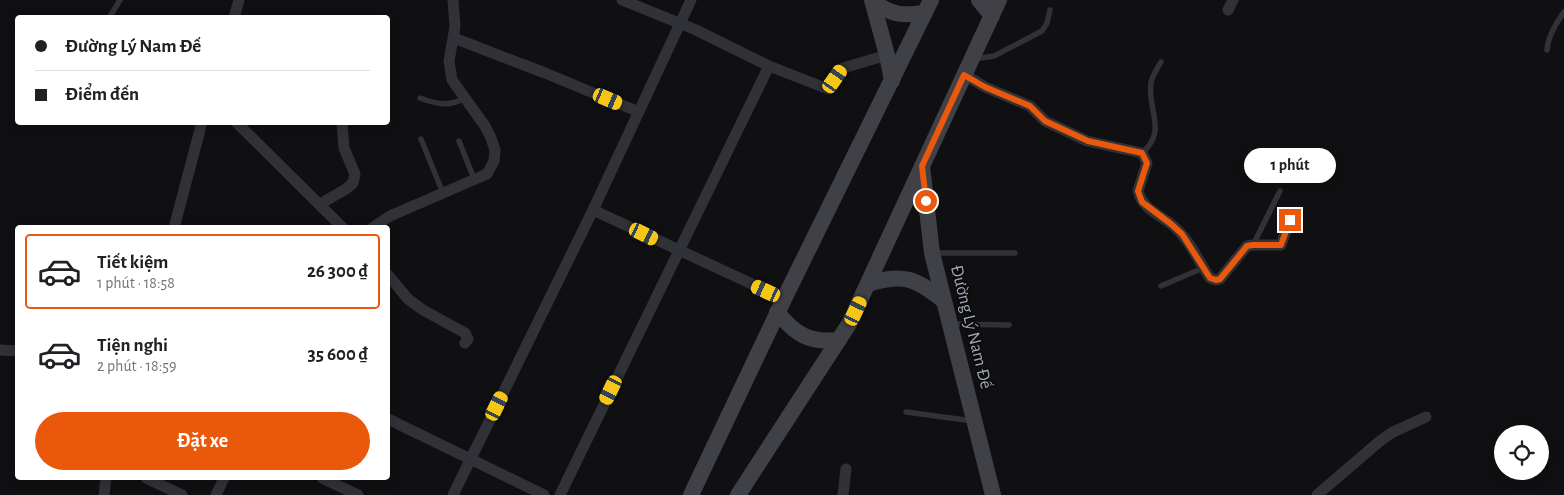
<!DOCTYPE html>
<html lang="vi">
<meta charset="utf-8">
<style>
:root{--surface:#fff;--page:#f6f6f6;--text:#202124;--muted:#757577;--line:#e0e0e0;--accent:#ea580c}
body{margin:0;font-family:"Alegreya Sans",sans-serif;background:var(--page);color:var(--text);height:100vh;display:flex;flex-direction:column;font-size:19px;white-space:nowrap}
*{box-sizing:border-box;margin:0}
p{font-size:16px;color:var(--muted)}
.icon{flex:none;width:28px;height:28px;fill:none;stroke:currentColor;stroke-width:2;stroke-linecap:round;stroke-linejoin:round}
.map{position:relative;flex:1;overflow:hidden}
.drawer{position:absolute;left:15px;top:225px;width:375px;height:255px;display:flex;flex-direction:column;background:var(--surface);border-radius:5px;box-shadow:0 2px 12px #0003}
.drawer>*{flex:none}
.top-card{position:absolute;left:15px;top:15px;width:375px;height:110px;border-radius:5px;box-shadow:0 2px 12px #0003;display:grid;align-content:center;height:110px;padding:0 20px;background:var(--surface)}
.fabs{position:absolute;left:1494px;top:425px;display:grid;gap:10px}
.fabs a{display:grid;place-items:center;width:55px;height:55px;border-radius:50%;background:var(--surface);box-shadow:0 2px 12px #0003;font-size:25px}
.end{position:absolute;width:22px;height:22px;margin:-11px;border:6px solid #ea580c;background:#fff;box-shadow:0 0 0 2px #fff}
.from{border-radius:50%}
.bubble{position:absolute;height:35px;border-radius:18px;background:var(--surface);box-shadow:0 2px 12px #0003;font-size:16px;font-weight:700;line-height:35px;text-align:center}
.car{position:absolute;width:15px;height:30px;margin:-15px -8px;border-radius:6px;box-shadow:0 0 4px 1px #0007;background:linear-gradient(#f5c518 24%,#345 0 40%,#f5c518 0 76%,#345 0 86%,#f5c518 0)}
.top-card b{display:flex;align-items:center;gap:18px;height:48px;font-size:19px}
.top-card b+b{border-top:1px solid var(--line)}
.top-card i{width:12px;height:12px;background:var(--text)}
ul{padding:9px 0 0;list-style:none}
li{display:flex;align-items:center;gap:15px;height:75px;margin:0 10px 8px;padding:0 10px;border:2px solid transparent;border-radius:5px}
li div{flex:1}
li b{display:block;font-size:19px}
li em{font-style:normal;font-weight:700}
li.selected{border-color:var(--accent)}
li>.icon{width:45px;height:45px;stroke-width:1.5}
.primary-button{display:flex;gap:10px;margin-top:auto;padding:10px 20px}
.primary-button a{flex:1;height:58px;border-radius:30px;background:var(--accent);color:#fff;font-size:20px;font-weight:700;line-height:58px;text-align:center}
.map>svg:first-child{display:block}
</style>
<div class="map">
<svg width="1564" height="495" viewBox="0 0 1564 495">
<rect width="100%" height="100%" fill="#101012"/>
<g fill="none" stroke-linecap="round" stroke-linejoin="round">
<path stroke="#313237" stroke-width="5.5" d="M 109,18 L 120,0
M 1547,50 C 1548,36 1556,23 1564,12
M 974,59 L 994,56 L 1042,31 L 1047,23 L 1050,10
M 420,98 C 436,104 449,107 465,98
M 421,139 L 443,193
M 459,141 L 475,181
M 1142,153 C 1168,131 1147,110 1151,83 C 1152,76 1157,69 1161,62
M 1253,245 L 1280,191
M 935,253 L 1015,253
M 1161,286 L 1203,268
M 951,324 L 1009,325
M 906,412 L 973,421"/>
<path stroke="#313237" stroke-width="11" d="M 622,0 L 696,30 L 769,66 L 828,89 L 843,68 L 887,55
M 1228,10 L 1233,0
M 234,18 L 239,0
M 454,38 L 545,73 L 639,112
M 965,75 L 985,87 L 1030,106 L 1045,121 L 1087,141 L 1142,153 L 1147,163 L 1138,191 C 1142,208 1158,214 1171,224 C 1188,237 1198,260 1210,278 L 1216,280 L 1220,279 L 1247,246 L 1253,245 L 1281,245 L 1290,220
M 236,122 L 343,228
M 320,204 L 346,189 L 353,183 L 355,174 L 344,148 L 342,122
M 593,210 L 784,299
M 174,228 L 202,122
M 372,228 L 390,216 L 487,174 L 494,161 L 495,150 L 491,138 L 485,126 L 452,80 L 449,61 L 455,27 L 453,0
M 388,275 L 408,299 L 423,310 L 465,333 L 468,339 L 465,343
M 0,350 L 18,351
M 388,419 L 544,495
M 146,478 L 182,495
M 322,478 L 358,495
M 104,495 L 106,478
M 216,495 L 224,478
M 453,495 L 593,210 L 691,0
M 560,495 L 769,66
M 843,495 L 846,469
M 1317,495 L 1380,441 L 1393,432 L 1426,417"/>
<path stroke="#3f4147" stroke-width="16" d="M 872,0 L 887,55 L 892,81
M 979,0 L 992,16
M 873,2 C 893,15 901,16 925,13
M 922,166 L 932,253 L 993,495
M 868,284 C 905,273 914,278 944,301
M 777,312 C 796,335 809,343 839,340
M 691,495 L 784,299 L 931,0
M 738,495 L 849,324 L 999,0"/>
</g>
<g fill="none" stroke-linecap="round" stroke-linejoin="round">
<path stroke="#ea580c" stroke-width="6" d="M 926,201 L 922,166 L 964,75 L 985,87 L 1030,106 L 1045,121 L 1088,141 L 1142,153 L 1147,163 L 1138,191 L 1142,202 L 1171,224 L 1182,234 L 1210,278 L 1216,280 L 1220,279 L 1247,246 L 1253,245 L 1281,245 L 1290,220"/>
</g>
<g text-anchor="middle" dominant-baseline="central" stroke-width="4" stroke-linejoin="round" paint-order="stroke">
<g font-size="18" fill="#a0a7b4" stroke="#0b0b0d">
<text transform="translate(971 327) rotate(76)">Đường Lý Nam Đế</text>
</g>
</g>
</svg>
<div class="fabs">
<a><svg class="icon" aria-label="locate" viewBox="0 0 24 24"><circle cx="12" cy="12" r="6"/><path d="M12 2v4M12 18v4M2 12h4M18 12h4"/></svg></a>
</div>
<i class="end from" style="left:926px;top:201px"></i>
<i class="end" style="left:1290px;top:220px"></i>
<div class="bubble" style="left:1244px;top:148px;width:92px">1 phút</div>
<i class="car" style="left:835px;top:79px;rotate:35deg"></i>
<i class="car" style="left:608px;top:99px;rotate:113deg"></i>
<i class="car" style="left:644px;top:234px;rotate:116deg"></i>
<i class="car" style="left:766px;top:291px;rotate:295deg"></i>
<i class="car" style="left:856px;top:311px;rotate:25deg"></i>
<i class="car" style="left:611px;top:390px;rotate:206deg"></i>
<i class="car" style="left:497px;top:406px;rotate:26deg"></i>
<div class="top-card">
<b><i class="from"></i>Đường Lý Nam Đế</b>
<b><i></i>Điểm đến</b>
</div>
<section class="drawer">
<ul>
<li class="selected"><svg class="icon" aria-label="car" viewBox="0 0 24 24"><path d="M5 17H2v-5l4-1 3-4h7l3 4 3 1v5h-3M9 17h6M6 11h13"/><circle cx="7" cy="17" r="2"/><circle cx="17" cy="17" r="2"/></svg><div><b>Tiết kiệm</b><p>1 phút · 18:58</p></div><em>26 300 ₫</em></li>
<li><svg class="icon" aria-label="car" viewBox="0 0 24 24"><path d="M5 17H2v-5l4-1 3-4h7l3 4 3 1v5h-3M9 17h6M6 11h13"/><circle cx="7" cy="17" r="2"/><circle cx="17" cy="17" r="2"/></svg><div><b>Tiện nghi</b><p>2 phút · 18:59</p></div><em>35 600 ₫</em></li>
</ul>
<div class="primary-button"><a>Đặt xe</a></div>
</section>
</div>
